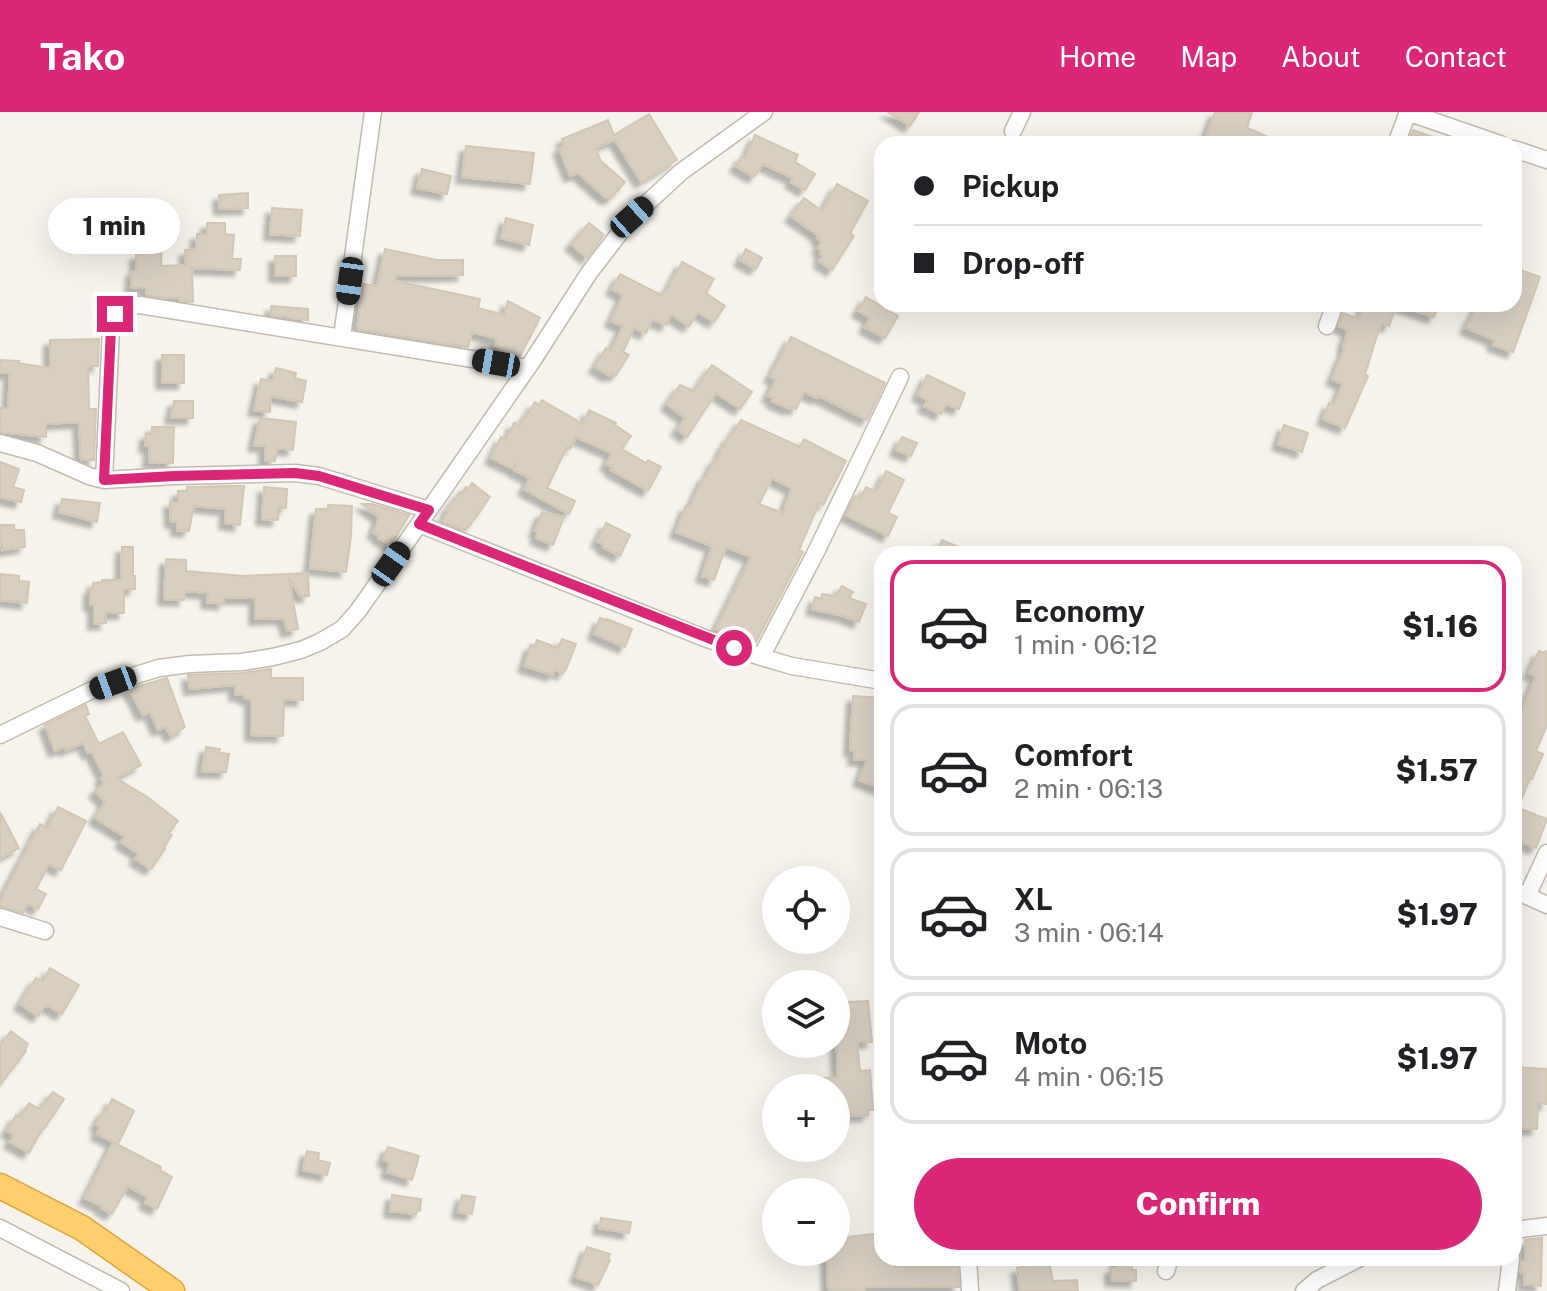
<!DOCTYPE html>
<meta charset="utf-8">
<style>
:root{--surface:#fff;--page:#f2f2f2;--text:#202124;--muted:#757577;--line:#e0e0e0;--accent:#db2777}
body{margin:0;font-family:"Public Sans",sans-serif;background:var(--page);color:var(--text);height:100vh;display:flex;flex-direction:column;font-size:30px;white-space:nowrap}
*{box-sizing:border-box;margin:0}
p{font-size:26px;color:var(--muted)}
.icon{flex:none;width:44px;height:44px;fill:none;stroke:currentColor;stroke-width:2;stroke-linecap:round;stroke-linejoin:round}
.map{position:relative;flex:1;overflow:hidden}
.drawer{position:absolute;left:874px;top:434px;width:648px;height:720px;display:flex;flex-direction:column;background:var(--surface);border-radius:24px;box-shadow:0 8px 32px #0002}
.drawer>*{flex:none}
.hud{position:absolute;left:874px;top:24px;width:648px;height:176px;border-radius:24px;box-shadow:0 8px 32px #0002;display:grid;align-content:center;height:176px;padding:0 40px;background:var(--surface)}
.fabs{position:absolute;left:762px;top:754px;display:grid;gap:16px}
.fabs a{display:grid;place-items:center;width:88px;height:88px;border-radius:50%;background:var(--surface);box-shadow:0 8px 32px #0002;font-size:40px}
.end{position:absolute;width:36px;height:36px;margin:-18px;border:10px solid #db2777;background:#fff;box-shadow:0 0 0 4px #fff}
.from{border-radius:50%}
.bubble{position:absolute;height:56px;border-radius:28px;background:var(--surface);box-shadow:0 8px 32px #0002;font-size:26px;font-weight:800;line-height:56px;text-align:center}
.car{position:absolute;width:24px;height:48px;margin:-24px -12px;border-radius:10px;box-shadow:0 0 6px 2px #0007;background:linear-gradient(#222 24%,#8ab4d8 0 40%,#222 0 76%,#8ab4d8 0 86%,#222 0)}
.hud b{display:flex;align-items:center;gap:28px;height:76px;font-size:30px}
.hud b+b{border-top:2px solid var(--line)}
.hud i{width:20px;height:20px;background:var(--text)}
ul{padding:14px 0 0;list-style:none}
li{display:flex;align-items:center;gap:24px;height:132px;margin:0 16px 12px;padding:0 24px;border:4px solid var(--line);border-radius:24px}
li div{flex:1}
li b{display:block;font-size:30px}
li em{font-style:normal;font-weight:800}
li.selected{border-color:var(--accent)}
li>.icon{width:72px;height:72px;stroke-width:1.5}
.action{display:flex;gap:16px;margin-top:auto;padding:16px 40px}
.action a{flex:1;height:92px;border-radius:48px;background:var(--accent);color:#fff;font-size:32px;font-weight:800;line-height:92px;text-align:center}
header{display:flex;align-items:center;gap:48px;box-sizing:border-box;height:112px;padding:0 40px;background:var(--accent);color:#fff}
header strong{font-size:38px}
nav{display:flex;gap:44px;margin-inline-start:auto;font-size:28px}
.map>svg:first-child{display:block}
</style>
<header>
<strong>Tako</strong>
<nav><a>Home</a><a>Map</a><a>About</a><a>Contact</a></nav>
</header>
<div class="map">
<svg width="1547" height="1179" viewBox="0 0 1547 1179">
<defs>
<filter id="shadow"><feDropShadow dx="-6" dy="6" stdDeviation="2" flood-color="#0004"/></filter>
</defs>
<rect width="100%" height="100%" fill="#f6f3ec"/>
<path fill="#d8cfc1" stroke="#d3c7b4" stroke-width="2" fill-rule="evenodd" filter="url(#shadow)" d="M 888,0 L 919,0 L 910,14 Z
M 1215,0 L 1252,0 L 1247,16 L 1285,32 L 1203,32 Z
M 649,2 L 677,48 L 641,70 L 615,28 L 595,36 L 601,49 L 625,70 L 611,86 L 606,86 L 578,61 L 570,64 L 559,36 L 564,34 L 562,27 L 608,8 L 614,23 Z
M 1413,18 L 1447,30 L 1447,32 L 1408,32 Z
M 755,23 L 798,43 L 795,50 L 815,62 L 805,78 L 791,70 L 793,66 L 763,52 L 754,65 L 736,54 L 742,44 L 745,46 Z
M 466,34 L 534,41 L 530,72 L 462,65 Z
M 422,57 L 451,64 L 447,82 L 417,76 Z
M 837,72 L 868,89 L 850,121 L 854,124 L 832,158 L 819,149 L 823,144 L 820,142 L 822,139 L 818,136 L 822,130 L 817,126 L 819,124 L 791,104 L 804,86 L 822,99 Z
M 248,81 L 248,96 L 220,97 L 219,83 Z
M 272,96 L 302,98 L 300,124 L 270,122 Z
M 506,106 L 533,113 L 529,133 L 501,126 Z
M 207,111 L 225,111 L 225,122 L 234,123 L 232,147 L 241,147 L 240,158 L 192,156 L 193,190 L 179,188 L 179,185 L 164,186 L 147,183 L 146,176 L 131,175 L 132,159 L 136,159 L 136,142 L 148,142 L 148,130 L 162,130 L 161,154 L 186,153 L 185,138 L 196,137 L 197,122 L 207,122 Z
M 589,111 L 604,123 L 587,146 L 571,132 Z
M 385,137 L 437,148 L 463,148 L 463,163 L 396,164 L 396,169 L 480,187 L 478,196 L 504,203 L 508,189 L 540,206 L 520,244 L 513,243 L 495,233 L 498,227 L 472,220 L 468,235 L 357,217 L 363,172 L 377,174 Z
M 746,137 L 762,146 L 756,157 L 740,148 Z
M 275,144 L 296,144 L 296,164 L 275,164 Z
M 682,150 L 714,167 L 706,181 L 725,194 L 714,210 L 698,200 L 689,214 L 670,202 L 667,213 L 652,208 L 646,221 L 634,216 L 623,240 L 629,243 L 616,263 L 612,261 L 610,264 L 595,255 L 606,236 L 611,239 L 623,214 L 611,209 L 623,183 L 612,177 L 620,162 L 661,183 L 664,179 L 666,180 Z
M 1520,158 L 1540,165 L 1513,240 L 1493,233 L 1495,228 L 1466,216 L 1478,192 L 1514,192 L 1514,174 Z
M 866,185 L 898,204 L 885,226 L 865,215 L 870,206 L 858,199 Z
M 1364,192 L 1397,192 L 1389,214 L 1382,211 L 1376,227 L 1365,262 L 1368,264 L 1345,316 L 1323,307 L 1329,291 L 1334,293 L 1343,272 L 1332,267 L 1345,236 L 1343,235 L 1348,218 L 1339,214 L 1343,201 L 1359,207 Z
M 1401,192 L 1439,192 L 1434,205 L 1400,194 Z
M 271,194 L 308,197 L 308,208 L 271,203 Z
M 791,225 L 885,271 L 867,308 L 819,284 L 817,286 L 804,280 L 796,297 L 791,294 L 790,297 L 772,289 L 774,286 L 768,284 L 776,267 L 770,265 Z
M 99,227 L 98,254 L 88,254 L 89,297 L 96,297 L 94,348 L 81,348 L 79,310 L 46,312 L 46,325 L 0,320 L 0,296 L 8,296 L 10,261 L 0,261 L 0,248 L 19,249 L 18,251 L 50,256 L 50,228 Z
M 162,243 L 184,243 L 184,271 L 162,271 Z
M 712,253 L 752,280 L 740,297 L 716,281 L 687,325 L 677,317 L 685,306 L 667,292 L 680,273 L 694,279 Z
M 276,256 L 296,261 L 295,266 L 306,269 L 302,290 L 271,284 L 270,300 L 254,298 L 261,267 L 273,269 Z
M 927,263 L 965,281 L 959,297 L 946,292 L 941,302 L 924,294 L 928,288 L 918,283 Z
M 542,288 L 583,312 L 589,298 L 616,311 L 615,313 L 631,324 L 622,337 L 646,351 L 648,348 L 661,355 L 648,379 L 611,358 L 613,356 L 606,352 L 612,341 L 576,325 L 570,337 L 567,335 L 547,376 L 575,389 L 569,402 L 524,377 L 530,366 L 514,358 L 516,351 L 512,356 L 491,346 L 501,325 L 506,328 L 514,311 L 520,313 L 535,290 L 539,293 Z
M 174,289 L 193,289 L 193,306 L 171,306 Z
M 260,306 L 296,310 L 293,338 L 277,336 L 275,349 L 265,348 L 265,334 L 254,333 Z
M 741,308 L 800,335 L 804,327 L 846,349 L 823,393 L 819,391 L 799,438 L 803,440 L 756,530 L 747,526 L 746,528 L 730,520 L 729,523 L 716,517 L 751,445 L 726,435 L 714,468 L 702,464 L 712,434 L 676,420 L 686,394 L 690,395 L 704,364 L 706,365 L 715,347 L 717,348 L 723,334 L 724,335 L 728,325 L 730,326 ZM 772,366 L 792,376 L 783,401 L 759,392 Z
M 1284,313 L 1308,321 L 1302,340 L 1278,332 Z
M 152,315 L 174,315 L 173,351 L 149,350 L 150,334 L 145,334 L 146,322 L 152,322 Z
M 902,325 L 917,331 L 911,344 L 896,338 Z
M 0,350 L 19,357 L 13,375 L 24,378 L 21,390 L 0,385 Z
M 886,359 L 904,368 L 888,401 L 897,405 L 888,424 L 846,403 L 855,384 L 860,387 L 866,375 L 876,380 Z
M 472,371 L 490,385 L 470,413 L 465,418 L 442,410 L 448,399 L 447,398 L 460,380 L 462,381 L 466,375 L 468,377 Z
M 234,374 L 244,374 L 240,413 L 225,411 L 226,397 L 194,394 L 189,419 L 177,418 L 177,410 L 171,410 L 170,390 L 178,390 L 178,379 L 187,379 L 187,375 Z
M 264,375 L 287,377 L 286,396 L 278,396 L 278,408 L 262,407 Z
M 62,387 L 100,391 L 97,410 L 59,400 Z
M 362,392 L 372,392 L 409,403 L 391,433 L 379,426 L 380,424 L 373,421 L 379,405 Z
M 328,393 L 352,394 L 351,424 L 346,460 L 310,456 L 316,397 L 328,397 Z
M 542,400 L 564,405 L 553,433 L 536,426 L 538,420 L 535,419 Z
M 606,411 L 630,423 L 620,444 L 603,435 L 604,433 L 597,429 Z
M 1,413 L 14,413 L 14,418 L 24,418 L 25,435 L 2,438 Z
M 942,428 L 975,442 L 936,442 Z
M 122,435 L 133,435 L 133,464 L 135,464 L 135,477 L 124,477 L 124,501 L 105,501 L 106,511 L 94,512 L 94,493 L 90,493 L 90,477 L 93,477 L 93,471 L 102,470 L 102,468 L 121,468 Z
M 166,447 L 186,448 L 186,459 L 244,464 L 308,461 L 309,484 L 300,484 L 289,466 L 298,517 L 287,519 L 284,506 L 255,507 L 255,486 L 224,486 L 224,492 L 207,490 L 208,481 L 185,479 L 184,488 L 164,487 Z
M 0,462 L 19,464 L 19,469 L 29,470 L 27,491 L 0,488 Z
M 842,474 L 853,480 L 849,486 L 866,492 L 859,510 L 844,504 L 812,497 L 815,485 L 821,487 L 822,482 L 835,484 Z
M 600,506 L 606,508 L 607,507 L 632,517 L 625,535 L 594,522 Z
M 562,527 L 576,532 L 567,555 L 562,562 L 555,557 L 553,563 L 524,554 L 531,533 L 535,534 L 537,528 L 558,536 Z
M 1546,538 L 1547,613 L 1536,639 L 1543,642 L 1532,667 L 1530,666 L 1518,696 L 1547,707 L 1536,736 L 1514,727 L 1514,618 L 1536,564 L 1529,561 L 1539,539 L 1545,541 Z
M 271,557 L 271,566 L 303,566 L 303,588 L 284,587 L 283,624 L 251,623 L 251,587 L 244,586 L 244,583 L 235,583 L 235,573 L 190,577 L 188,563 L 242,561 Z
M 167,566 L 185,615 L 171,624 L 165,615 L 158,618 L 150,600 L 143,603 L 129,577 Z
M 853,584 L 882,586 L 882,677 L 859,668 L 867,648 L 854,647 L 855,639 L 850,638 Z
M 86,593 L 89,602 L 85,604 L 99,632 L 123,620 L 141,653 L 116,666 L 146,684 L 178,709 L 169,721 L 172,723 L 164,735 L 165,737 L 151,757 L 135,747 L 139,742 L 121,730 L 125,725 L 95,706 L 105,690 L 95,679 L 104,671 L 101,666 L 104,664 L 92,640 L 88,641 L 83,631 L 66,638 L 65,635 L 55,639 L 45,613 Z
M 206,635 L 220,637 L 219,641 L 229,642 L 226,660 L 202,659 Z
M 58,695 L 86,709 L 61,758 L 49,752 L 36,777 L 46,782 L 38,797 L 28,792 L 23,801 L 0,794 L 0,789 L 40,712 L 47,716 Z
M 0,700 L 19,736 L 0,746 Z
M 50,856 L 79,873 L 62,902 L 48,894 L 47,895 L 45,894 L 38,904 L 20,892 L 36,866 L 43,869 Z
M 868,889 L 872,930 L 857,930 L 860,959 L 870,958 L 873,998 L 868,998 L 868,1003 L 836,1004 L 836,976 L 810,976 L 809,967 L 838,965 L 836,918 L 848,917 L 848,912 L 849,912 L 848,890 Z
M 11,919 L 28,932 L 25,938 L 26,939 L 0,973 L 0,933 Z
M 1516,955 L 1547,957 L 1547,992 L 1538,991 L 1537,1017 L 1514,1016 Z
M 53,980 L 64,987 L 44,1017 L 43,1016 L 29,1041 L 10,1030 L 14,1023 L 7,1019 L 16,1003 L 20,1005 L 29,991 L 39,997 Z
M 112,987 L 134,999 L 118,1032 L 97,1022 L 100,1014 L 96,1013 L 103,999 L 106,1000 Z
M 113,1030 L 161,1055 L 160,1058 L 172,1065 L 157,1097 L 145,1091 L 148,1085 L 128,1074 L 112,1102 L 101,1096 L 102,1094 L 85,1086 Z
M 388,1035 L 419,1044 L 412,1068 L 387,1060 L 390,1051 L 383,1048 Z
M 307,1039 L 319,1041 L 318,1048 L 330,1051 L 327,1063 L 303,1058 Z
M 392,1083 L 421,1087 L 420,1099 L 417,1098 L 416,1102 L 390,1099 Z
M 462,1083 L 475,1085 L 472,1102 L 458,1100 Z
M 601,1106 L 631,1110 L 629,1121 L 599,1116 Z
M 882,1121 L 882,1146 L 894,1146 L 895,1155 L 958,1155 L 959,1175 L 865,1175 L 865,1178 L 828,1177 L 827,1140 L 836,1140 L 836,1130 L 838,1129 L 838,1126 Z
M 1542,1126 L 1541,1174 L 1524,1172 L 1525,1161 L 1520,1160 L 1522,1149 L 1526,1149 L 1525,1128 Z
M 587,1135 L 610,1142 L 608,1147 L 610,1148 L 598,1173 L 576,1165 Z
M 1116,1146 L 1132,1146 L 1132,1158 L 1136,1158 L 1136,1169 L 1111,1168 L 1111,1156 L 1117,1156 Z
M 1049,1149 L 1053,1169 L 1077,1168 L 1078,1179 L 1020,1179 L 1017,1156 Z"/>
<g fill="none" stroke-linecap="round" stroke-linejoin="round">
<defs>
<path id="minor" d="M 1407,0 L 1500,32
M 1013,19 L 1022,0
M 1396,32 L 1408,0
M 1514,37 L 1547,48
M 1327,214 L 1335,192
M 342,225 L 373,0
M 0,331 L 37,341 L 89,364 L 104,368 L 174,364 L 295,361 L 319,364 L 429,398
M 104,368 L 111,216 L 115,202 L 120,195 L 140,193 L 527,256
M 419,412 L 707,527 L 761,545 L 792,554 L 882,569
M 761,545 L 816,440 L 900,265
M 0,623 L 92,578 L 133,564 L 159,556 L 190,552 L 242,550 L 273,545 L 301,538 L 320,530 L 342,517 L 358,499 L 429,398 L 533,248 L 589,161 L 632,105 L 681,60 L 764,0
M 1514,778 L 1547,793
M 1527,784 L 1547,741
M 0,805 L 45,819
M 0,1116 L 121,1179
M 1514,1118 L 1547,1114
M 968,1146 L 970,1179
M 1166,1159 L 1170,1146
M 1304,1179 L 1317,1168 L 1360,1146
M 1507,1179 L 1511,1146"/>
<path id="highway" d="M 0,1074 L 82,1116 L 172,1179"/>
</defs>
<use href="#minor" stroke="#c2bbae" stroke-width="19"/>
<use href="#highway" stroke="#e0a43c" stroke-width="27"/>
<use href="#minor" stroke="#fff" stroke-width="16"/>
<use href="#highway" stroke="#ffcf6e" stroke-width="24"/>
</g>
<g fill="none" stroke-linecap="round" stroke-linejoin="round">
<path stroke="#db2777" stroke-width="10" d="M 115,202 L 111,216 L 104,368 L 174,364 L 295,361 L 319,364 L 429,398 L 419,412 L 734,536"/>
</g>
</svg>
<div class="fabs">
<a><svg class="icon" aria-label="locate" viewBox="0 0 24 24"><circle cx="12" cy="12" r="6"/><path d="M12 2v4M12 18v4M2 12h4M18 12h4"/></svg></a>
<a><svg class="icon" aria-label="layers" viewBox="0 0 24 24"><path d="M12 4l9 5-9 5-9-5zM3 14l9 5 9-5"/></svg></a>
<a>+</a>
<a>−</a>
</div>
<i class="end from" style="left:734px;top:536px"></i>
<i class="end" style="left:115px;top:202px"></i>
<div class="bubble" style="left:48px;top:86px;width:132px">1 min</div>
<i class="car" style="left:632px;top:105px;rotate:48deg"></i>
<i class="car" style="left:350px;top:169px;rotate:188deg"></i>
<i class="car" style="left:496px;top:251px;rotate:280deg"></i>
<i class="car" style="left:391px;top:452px;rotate:35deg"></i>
<i class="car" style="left:113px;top:571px;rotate:250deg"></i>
<div class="hud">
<b><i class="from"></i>Pickup</b>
<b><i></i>Drop-off</b>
</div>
<section class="drawer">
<ul>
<li class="selected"><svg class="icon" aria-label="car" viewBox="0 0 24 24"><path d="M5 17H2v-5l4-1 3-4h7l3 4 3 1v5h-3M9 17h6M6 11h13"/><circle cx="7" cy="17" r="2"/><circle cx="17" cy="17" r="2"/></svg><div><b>Economy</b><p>1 min · 06:12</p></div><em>$1.16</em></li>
<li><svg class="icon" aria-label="car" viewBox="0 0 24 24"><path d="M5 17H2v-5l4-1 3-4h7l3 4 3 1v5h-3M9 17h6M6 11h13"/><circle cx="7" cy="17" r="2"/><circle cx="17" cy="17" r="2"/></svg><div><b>Comfort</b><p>2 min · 06:13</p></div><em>$1.57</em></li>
<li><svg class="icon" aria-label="car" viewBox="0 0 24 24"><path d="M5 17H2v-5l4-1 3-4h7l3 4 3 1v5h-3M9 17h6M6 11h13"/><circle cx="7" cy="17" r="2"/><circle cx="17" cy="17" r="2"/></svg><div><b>XL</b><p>3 min · 06:14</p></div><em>$1.97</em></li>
<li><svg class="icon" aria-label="car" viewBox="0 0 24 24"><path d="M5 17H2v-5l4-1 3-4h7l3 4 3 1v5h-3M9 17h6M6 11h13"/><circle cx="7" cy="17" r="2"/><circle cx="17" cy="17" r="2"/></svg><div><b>Moto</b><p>4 min · 06:15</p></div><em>$1.97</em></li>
</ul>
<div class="action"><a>Confirm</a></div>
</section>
</div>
